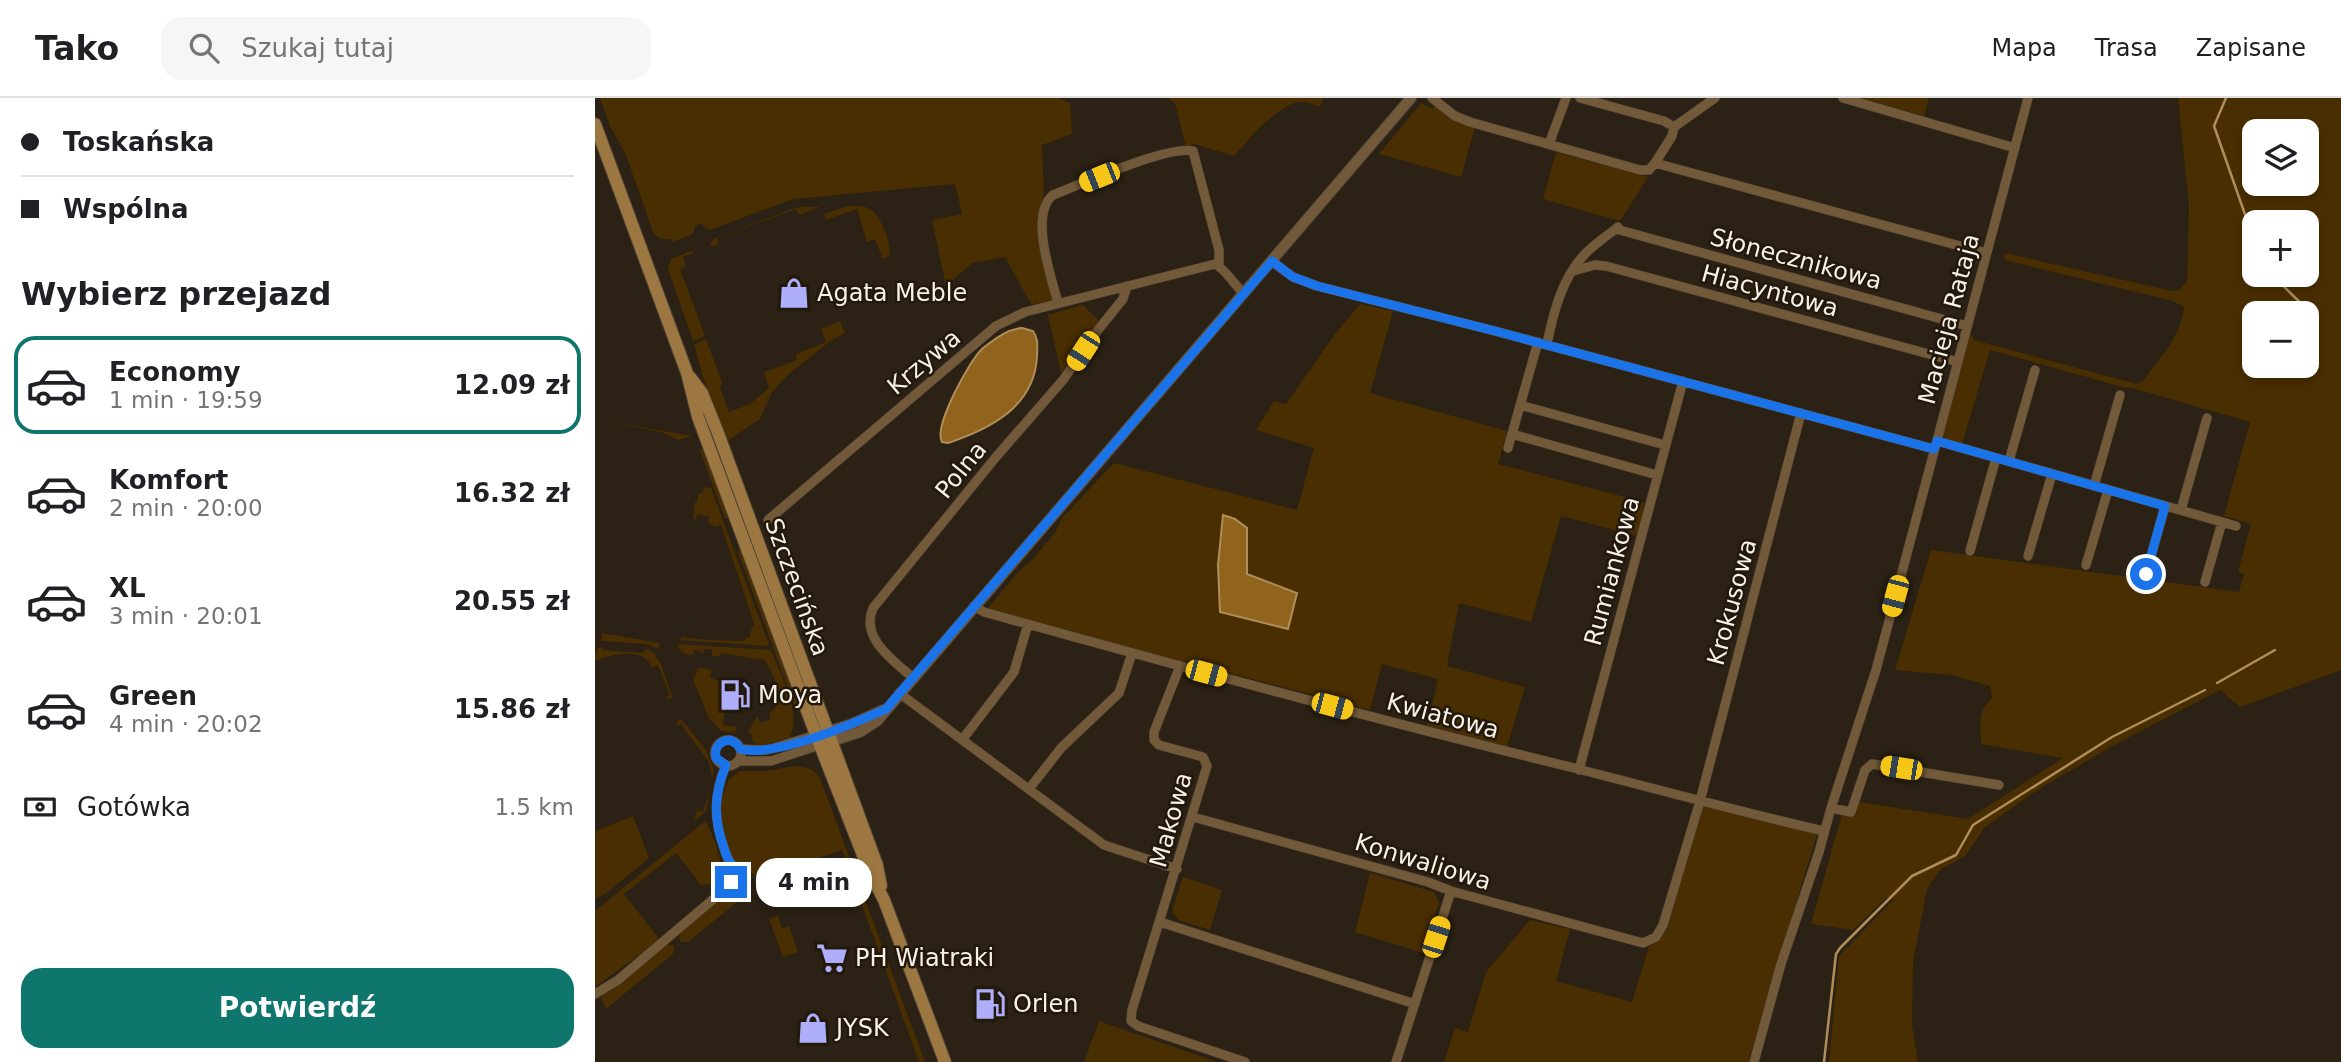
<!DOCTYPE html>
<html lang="pl">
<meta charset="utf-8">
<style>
:root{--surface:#fff;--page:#f6f6f6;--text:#202124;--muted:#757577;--line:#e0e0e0;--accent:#0f766e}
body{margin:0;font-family:"DejaVu Sans",sans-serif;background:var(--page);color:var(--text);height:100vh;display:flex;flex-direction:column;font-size:26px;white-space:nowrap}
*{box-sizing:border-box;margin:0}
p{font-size:23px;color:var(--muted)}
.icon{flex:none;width:38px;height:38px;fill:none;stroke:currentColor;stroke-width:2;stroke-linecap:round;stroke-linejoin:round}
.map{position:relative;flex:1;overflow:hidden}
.details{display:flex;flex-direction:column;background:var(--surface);width:595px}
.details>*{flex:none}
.guide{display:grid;align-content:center;height:154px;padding:0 21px;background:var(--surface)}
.buttons{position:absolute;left:1647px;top:21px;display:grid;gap:14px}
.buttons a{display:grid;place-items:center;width:77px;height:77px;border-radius:14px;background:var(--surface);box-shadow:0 4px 10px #0003;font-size:35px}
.end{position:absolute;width:32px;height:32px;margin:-16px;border:9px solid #1a73e8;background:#fff;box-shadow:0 0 0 4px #fff}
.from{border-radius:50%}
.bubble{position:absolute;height:49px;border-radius:21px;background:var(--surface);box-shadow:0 4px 10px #0003;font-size:23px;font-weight:700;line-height:49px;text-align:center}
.car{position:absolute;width:21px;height:42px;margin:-21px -10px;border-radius:9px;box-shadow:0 0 5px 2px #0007;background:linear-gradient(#f5c518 24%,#345 0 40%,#f5c518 0 76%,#345 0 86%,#f5c518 0)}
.guide b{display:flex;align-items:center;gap:24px;height:66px;font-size:26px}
.guide b+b{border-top:2px solid var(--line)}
.guide i{width:18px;height:18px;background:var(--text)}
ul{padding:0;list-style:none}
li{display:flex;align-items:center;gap:21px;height:98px;margin:0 14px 10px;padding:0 7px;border:4px solid transparent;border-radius:21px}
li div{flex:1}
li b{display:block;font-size:26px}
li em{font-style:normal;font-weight:700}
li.active{border-color:var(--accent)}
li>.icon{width:63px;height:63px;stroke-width:1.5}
h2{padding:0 21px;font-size:32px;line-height:84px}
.pay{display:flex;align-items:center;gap:18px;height:77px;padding:0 21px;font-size:26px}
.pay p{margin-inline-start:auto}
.action{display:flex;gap:14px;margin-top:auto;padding:14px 21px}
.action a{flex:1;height:80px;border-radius:21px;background:var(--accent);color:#fff;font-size:28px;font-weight:700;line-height:80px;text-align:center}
header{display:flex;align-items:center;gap:42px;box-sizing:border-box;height:98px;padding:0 35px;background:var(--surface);border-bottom:2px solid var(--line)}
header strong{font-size:33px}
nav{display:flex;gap:38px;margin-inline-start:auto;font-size:24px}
.search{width:490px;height:63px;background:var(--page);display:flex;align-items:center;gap:18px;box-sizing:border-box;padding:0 24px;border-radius:21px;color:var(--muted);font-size:26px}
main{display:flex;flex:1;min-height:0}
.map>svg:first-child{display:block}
</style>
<header>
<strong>Tako</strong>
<div class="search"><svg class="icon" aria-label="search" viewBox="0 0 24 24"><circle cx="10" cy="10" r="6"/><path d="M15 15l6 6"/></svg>Szukaj tutaj</div>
<nav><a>Mapa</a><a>Trasa</a><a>Zapisane</a></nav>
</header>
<main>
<section class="details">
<div class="guide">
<b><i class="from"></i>Toskańska</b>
<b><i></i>Wspólna</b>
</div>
<h2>Wybierz przejazd</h2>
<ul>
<li class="active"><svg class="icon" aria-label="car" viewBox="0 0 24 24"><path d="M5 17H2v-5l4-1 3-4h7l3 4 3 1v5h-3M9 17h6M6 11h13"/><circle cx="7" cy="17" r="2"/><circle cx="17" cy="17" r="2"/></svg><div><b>Economy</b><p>1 min · 19:59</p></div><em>12.09 zł</em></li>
<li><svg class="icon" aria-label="car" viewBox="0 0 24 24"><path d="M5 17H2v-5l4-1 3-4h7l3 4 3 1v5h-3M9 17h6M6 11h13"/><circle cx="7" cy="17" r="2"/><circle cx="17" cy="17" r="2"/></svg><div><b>Komfort</b><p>2 min · 20:00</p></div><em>16.32 zł</em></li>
<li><svg class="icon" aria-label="car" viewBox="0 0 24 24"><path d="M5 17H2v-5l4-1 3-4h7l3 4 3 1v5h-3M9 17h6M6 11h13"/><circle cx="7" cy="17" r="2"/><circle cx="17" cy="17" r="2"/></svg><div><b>XL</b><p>3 min · 20:01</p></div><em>20.55 zł</em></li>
<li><svg class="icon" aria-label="car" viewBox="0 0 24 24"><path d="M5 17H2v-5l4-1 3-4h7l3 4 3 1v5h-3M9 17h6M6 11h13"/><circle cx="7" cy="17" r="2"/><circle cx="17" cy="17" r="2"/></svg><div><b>Green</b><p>4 min · 20:02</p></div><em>15.86 zł</em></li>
</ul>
<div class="pay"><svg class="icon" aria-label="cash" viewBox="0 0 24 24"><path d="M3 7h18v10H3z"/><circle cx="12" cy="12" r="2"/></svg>Gotówka<p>1.5 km</p></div>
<div class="action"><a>Potwierdź</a></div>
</section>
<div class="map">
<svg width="1746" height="964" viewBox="0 0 1746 964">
<rect width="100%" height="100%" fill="#2b2114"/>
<path fill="#492e01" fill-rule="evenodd" d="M 5,0 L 464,0 L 475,5 L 477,36 L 447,47 L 449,97 L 444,112 L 446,152 L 458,203 L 436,206 L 410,159 L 377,165 L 351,188 L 337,122 L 367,116 L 360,86 L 198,101 L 115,132 L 110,130 L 107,125 L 100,128 L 98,136 L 77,144 L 76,141 L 65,141 L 58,134 L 31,57 L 15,28 Z
M 573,0 L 728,0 L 725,9 C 720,7 714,4 709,4 C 687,1 652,43 639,58 L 599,46 L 591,49 L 580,5 Z
M 1266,0 L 1334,0 L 1329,18 Z
M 1583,0 L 1746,0 L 1746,572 L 1645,609 L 1625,592 L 1521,646 L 1444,691 L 1390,729 L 1370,758 L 1345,772 L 1332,791 L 1318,864 L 1317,927 L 1323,964 L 1234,964 L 1244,858 L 1299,801 L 1291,800 L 1258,832 L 1216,826 L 1247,716 L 1260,719 L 1264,704 L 1373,721 L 1468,660 L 1386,646 C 1386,625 1381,615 1397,600 L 1395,588 L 1357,577 L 1300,572 L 1336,452 L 1644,494 L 1649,476 L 1643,474 L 1656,426 L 1629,418 L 1655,324 L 1541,291 L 1527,289 L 1395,252 L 1367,346 L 1352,342 L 1348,337 L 1374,233 L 1379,242 L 1542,286 L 1547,284 C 1564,261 1586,239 1589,209 L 1578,203 L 1409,162 L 1410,155 L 1577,193 L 1584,192 L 1592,183 L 1594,108 ZM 1659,33 L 1712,33 L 1712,86 L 1659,86 ZM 1659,124 L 1712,124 L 1712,177 L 1659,177 ZM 1659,215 L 1712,215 L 1712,268 L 1659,268 Z
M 826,5 L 837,11 L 840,7 L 863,24 L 880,29 L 866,79 L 784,56 Z
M 961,54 L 1053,79 L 1025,123 L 948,101 Z
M 253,108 C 260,108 269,107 275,111 C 286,118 298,147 294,158 L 288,161 L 280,141 L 272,144 L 262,111 L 231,122 L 229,116 Z
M 205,109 L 225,109 L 204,117 L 201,111 L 122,140 L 124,146 L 118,148 L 115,146 L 118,141 L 197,111 Z
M 96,153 L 100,154 L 88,159 L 91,168 L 85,171 L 110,238 L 98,243 L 73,171 L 76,161 Z
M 765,206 L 798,213 L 775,295 L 912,333 L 903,366 L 1049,404 L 1043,438 L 966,418 L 936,524 L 864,505 L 852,568 L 930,589 L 912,649 L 832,628 L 843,581 L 787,566 L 775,612 L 589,563 L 581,563 L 400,513 L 393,510 L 423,474 L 439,460 L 461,433 L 467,420 L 519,365 L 702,412 L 719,350 L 661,332 L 679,303 L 691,306 L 740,236 Z
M 488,207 L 505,224 L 466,275 L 453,217 Z
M 245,223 L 250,235 L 234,244 L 194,276 L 177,294 L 165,321 L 131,344 L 108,279 L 99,246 L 111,241 L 127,284 L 125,289 L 134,314 L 155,306 L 174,290 L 169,274 L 202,262 L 201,256 L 231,244 L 226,231 Z
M 0,321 L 97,338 L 84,342 L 66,334 Z
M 104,350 L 112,354 L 135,421 L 130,420 Z
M 109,389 L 116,390 L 174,547 L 173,548 L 82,542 L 89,539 L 111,542 L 148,543 L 155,538 L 157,529 L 160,528 L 126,427 L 120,429 L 113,424 L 114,418 L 102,416 L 101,422 L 98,420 L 100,404 L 102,404 L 104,395 L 108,395 Z
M 146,451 L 165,493 L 174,530 L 204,610 L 200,609 L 143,454 Z
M 7,535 L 64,545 L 64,551 L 51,546 L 6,543 Z
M 82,546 L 176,552 C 185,577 207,613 195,639 L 166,648 L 158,644 L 156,635 L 153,634 L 161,620 L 163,619 L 165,625 L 176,621 L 174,615 C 193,605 179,575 169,562 L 126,555 L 125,558 L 117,558 L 117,551 L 109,551 L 109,555 L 106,555 L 106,553 L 99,552 L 98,557 C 90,557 85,554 82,546 Z
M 5,548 L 8,552 L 47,555 L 52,551 L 61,556 L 60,558 L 65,564 L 78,600 L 74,601 L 71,599 L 75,597 L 63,567 L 57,569 C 48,548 17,556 0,563 L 0,556 Z
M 107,570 L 117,572 L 115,579 L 132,587 L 128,627 L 142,629 L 140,635 L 126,633 L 114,620 L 98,582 L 102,574 L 101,571 Z
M 86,621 L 111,652 L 119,671 L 111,713 L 99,723 L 102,712 L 108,714 L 117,684 L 116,673 L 113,663 L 86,626 L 82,628 L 82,624 Z
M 200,668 C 212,669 218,670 225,680 L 330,964 L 324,964 L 247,752 L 167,779 L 158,776 L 140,763 L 135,755 L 125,725 L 124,708 L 134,681 L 145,673 L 170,673 Z
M 1107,707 L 1222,736 L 1153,964 L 849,964 L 860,930 L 873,934 L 891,874 L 935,822 L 975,831 L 961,883 L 1037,904 L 1054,848 L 1064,843 L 1072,832 Z
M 38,718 L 54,760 L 13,794 L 0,801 L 0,733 Z
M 110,723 C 119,737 128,763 126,780 L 130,783 L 120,795 L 114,786 L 106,787 L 81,755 L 29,796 L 65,842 L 0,889 L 0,813 Z
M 775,775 L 839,794 L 844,804 L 828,855 L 760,834 Z
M 588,779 L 627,792 L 615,832 L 583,822 L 577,813 Z
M 138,788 L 151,797 L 93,844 L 87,844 L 84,841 L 85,834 Z
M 183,818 L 187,830 L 194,828 L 203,854 L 188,859 L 174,821 Z
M 70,846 L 79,848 L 78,856 L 12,910 L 10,909 L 6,899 Z
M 504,923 L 622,964 L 489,964 Z"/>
<path fill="#90641d" stroke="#af8e5a" stroke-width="2" d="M 427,230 L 438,233 C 444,241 442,250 442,259 C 439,309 395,331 353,345 L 347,344 C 338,329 375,261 388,250 C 400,241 412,231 427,230 Z
M 628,417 L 640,421 L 652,430 L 652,476 L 702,495 L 693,531 L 625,514 L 623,467 Z"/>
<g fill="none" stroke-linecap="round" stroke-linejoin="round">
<path stroke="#af8e5a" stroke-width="2.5" d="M 1631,0 L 1619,28 L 1659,142
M 1677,177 L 1716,215
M 1622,585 L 1680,552
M 1229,964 L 1241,856 L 1245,850 L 1317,778 L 1361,757 L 1378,727 L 1517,639 L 1610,592"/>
<defs>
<path id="minor" d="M 837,0 L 860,18 L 875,24 L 1045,72 L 1054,72 L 1060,65
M 985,0 L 1069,23 L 1079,29 L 1120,0
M 1248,0 L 1420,50
M 1079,29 L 1077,38 L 1060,65 L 1391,155
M 954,46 L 971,0
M 1021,131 L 1372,228
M 676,163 L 698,179 L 722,188 L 900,233 L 1339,351
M 978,173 L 1000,167 L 1011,168 L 1363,264
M 463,205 C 456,178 434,117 458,97 C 486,86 573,47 598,53 L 624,152 L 624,167
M 952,246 C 958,216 967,180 989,157 C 998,147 1012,138 1023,129
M 925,307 L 1070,347
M 917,336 L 1062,377
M 1342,343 L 1641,428
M 913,350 L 943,244
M 1414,363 L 1440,272
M 1499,388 L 1525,297
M 1586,412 L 1612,320
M 173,422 L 401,228 L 430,214 L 620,166 C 629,170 640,187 648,195
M 1375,453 L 1401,360
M 1433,458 L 1457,376
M 1491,467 L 1513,392
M 1551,476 L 1570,408
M 1610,484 L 1627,424
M 379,508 L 389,514 C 586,569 784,622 983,671 C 1065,692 1146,714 1229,733
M 585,568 L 559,634 L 559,642 L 564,647 L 608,659 L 612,668 L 537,912 L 536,923 L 543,928 L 650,964
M 318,580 C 298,562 265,540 278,510 L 401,359 L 468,282 L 503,232 L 528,201 L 532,188
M 304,595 L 509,747 L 582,771
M 367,642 L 419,574 L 433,526
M120 655a13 13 0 1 1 26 0a13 13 0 1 1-26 0Z
M 145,651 L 172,652 L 221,637
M 143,663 L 176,663 L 225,647
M 984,672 L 1088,283
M 434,691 L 466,650 L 524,595 L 537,555
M 1236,710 L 1256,714 L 1270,672 L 1277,666 L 1404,687
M 598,719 L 833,784 L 856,793 L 1048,845 L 1061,839 L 1068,827 L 1105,703 L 1206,315
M 565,824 L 820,906
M 0,896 L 23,882 L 129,792 L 144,773 C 135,767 132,760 129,750 C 118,720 119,696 131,667
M 801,964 L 856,793
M 1159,964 L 1186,866 L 1224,754 L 1236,710 L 1281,572 L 1433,0"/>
<path id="tertiary" d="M 225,636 L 257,626 L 288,612
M 231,645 L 265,634 L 282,623 L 816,0"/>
<path id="secondary" d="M 0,26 L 92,275 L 103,319 L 221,637 L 275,775 L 289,802 L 350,964
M 95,279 L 107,295 L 123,335 L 282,767 L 286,788"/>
</defs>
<use href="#minor" stroke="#483e32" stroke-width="10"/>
<use href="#tertiary" stroke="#483e32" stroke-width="12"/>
<use href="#secondary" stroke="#483e32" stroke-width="14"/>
<use href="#minor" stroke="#715939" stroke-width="9"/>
<use href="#tertiary" stroke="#715939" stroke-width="10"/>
<use href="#secondary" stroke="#9d7741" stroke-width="12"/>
</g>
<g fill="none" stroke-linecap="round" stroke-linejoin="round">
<path stroke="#1a73e8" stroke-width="9" d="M 136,784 L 144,773 C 135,767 132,760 129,750 C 118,720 119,696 131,667 L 121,660 C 119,650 124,643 135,642 L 142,646 L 145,651 C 180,660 257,626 291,611 L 677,163 L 698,179 L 722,188 L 900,233 L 1339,351 L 1342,343 L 1570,408 L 1551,476"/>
</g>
<defs>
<symbol id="shop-bare" viewBox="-9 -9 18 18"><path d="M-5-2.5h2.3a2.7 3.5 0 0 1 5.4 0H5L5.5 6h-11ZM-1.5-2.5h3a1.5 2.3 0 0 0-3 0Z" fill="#afaefa" stroke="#22180b" stroke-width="2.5" paint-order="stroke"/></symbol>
<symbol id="fuel-bare" viewBox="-9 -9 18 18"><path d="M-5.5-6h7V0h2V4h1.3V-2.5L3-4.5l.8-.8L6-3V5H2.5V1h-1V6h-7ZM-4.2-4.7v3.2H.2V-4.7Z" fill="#afaefa" stroke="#22180b" stroke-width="2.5" paint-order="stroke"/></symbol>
<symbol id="supermarket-bare" viewBox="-9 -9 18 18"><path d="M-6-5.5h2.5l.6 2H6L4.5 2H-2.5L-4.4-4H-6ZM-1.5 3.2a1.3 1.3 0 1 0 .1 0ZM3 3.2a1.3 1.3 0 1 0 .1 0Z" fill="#afaefa" stroke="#22180b" stroke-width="2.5" paint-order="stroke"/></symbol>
</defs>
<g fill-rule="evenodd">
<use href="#shop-bare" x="177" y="173" width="44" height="44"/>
<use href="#fuel-bare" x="118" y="575" width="44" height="44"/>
<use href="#supermarket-bare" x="215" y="838" width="44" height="44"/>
<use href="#fuel-bare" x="373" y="884" width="44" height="44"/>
<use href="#shop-bare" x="196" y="908" width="44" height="44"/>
</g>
<g text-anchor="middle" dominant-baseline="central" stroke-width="5" stroke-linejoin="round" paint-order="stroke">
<g font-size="24" fill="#f7f1e8" stroke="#22180b">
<text transform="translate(1201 161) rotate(15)">Słonecznikowa</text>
<text transform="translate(1175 193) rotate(15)">Hiacyntowa</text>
<text transform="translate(1354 221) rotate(-75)">Macieja Rataja</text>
<text transform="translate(329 264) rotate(-40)">Krzywa</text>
<text transform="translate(366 372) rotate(-51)">Polna</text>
<text transform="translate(1017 473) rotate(-75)">Rumiankowa</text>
<text transform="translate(202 489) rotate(70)">Szczecińska</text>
<text transform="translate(1137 504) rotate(-75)">Krokusowa</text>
<text transform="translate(848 618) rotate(15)">Kwiatowa</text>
<text transform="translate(576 722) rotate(-74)">Makowa</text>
<text transform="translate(828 764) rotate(17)">Konwaliowa</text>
</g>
<g font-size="24" fill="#f7f1e8" stroke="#22180b" text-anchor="start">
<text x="222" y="195">Agata Meble</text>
<text x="163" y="597">Moya</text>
<text x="260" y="860">PH Wiatraki</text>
<text x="418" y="906">Orlen</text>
<text x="241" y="930">JYSK</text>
</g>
</g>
</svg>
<div class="buttons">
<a><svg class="icon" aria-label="layers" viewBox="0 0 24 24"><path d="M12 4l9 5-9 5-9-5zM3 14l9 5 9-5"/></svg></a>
<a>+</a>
<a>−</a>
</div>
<i class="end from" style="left:1551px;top:476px"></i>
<i class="end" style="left:136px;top:784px"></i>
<div class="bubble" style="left:161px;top:760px;width:116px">4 min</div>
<i class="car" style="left:504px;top:79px;rotate:248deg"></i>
<i class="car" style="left:488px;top:253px;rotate:213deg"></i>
<i class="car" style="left:1300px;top:498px;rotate:195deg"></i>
<i class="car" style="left:611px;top:575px;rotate:105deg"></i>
<i class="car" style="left:737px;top:608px;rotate:105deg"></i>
<i class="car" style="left:1306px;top:670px;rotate:279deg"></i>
<i class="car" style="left:841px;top:839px;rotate:18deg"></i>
</div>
</main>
